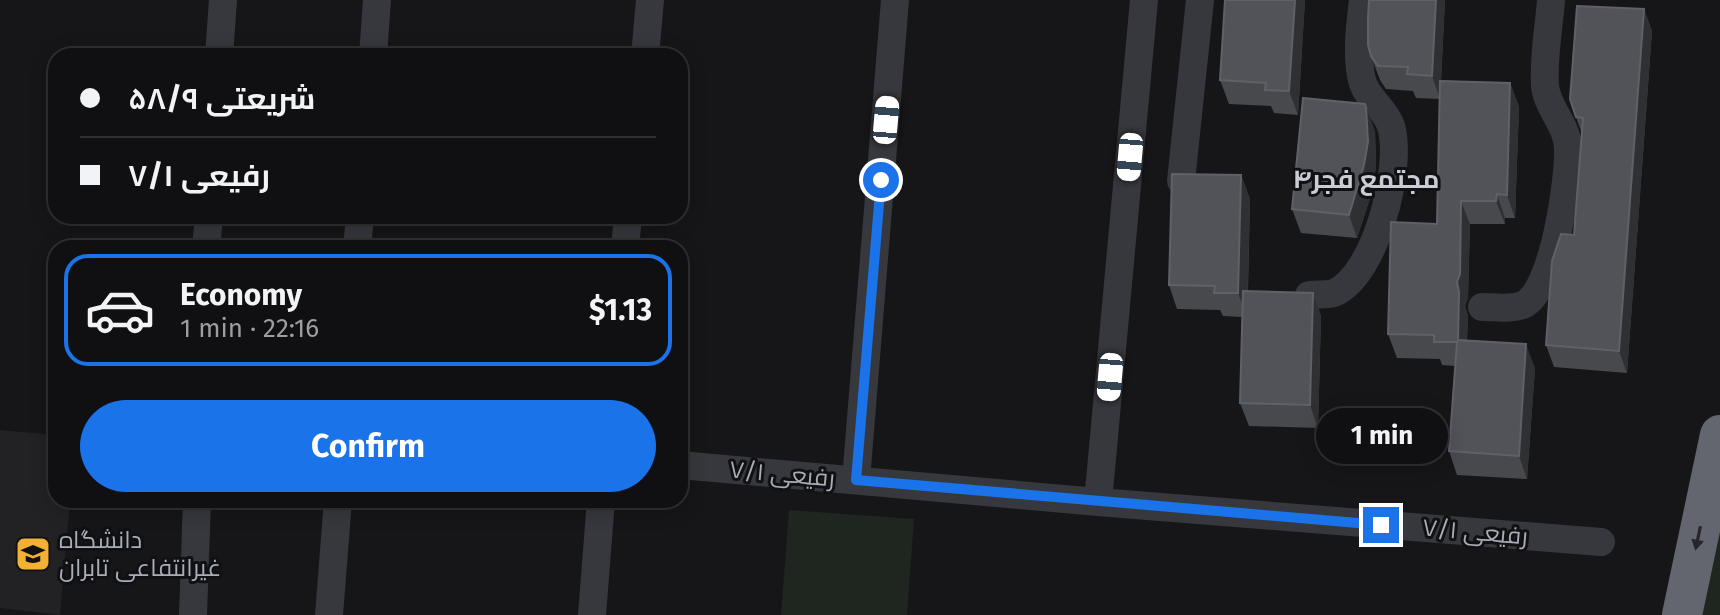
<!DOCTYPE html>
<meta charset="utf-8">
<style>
:root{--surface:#101012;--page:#1e1e20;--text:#f1f3f6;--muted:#9c9d9f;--line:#303032;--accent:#1a73e8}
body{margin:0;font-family:"Fira Sans",Cairo,sans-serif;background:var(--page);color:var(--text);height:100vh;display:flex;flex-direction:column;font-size:30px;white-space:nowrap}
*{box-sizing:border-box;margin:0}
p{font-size:26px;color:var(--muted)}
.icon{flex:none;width:44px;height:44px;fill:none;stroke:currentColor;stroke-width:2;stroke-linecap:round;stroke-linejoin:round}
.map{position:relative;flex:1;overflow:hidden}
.sheet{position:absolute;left:48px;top:240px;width:640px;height:268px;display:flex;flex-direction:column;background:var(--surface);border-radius:24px;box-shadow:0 4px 20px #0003,0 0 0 2px var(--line)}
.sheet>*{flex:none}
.hud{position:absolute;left:48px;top:48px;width:640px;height:176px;border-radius:24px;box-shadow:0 4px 20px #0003,0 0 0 2px var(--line);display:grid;align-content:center;height:176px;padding:0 32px;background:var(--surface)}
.end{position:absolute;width:36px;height:36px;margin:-18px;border:10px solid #1a73e8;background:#fff;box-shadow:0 0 0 4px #fff}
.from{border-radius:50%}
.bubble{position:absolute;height:56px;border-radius:28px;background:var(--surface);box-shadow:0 4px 20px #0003,0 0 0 2px var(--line);font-size:26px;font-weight:700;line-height:56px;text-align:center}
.car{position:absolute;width:24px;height:48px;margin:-24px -12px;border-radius:10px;box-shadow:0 0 6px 2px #0007;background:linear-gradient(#fff 24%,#345 0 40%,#fff 0 76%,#345 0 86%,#fff 0)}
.hud b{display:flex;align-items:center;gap:28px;height:76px;font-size:30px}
.hud b+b{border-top:2px solid var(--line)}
.hud i{width:20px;height:20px;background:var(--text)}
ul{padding:14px 0 0;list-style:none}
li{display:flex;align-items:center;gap:24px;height:112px;margin:0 16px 12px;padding:0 16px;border:4px solid transparent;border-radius:24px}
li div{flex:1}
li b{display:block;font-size:30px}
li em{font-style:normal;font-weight:700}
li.current{border-color:var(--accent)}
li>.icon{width:72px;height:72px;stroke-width:1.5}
.action{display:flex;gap:16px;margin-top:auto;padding:16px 32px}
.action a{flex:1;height:92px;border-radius:48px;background:var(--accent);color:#fff;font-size:32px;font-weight:700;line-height:92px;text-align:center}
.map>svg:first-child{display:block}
</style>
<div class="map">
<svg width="1720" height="615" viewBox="0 0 1720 615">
<rect width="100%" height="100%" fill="#161618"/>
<path fill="#222225" d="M 0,430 L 56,435 L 56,500 L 70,500 L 60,615 L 0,608 Z"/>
<path fill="#1e261f" d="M 789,510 L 914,519 L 907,615 L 781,615 Z
M 1720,530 L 1720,615 L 1702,615 Z"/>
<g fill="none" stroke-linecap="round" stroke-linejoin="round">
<path stroke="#37383d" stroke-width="28" d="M 219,56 L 223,0
M 373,56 L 377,0
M 645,56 L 650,0
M 1181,181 L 1200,0
M 206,248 L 209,216
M 357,248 L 360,216
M 625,248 L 628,216
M 1309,295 C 1316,294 1328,295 1334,293 C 1376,275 1403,167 1391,126 C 1385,108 1366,98 1362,80 C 1356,56 1360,25 1363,0
M 1482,307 C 1494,307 1514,310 1525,304 C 1554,287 1569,180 1568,148 C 1567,124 1547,108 1545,86 C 1543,58 1549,28 1551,0
M 680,465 L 1098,502 L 1601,542
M 856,480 L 895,0
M 1098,502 L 1144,0
M 193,615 L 197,500
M 329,615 L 338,500
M 592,615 L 601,500"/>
<path stroke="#63666e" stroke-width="40" d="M 1682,615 L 1720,435"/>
</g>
<path fill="#47494d" d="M 1305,0 L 1298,115 L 1274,113 L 1271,106 L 1229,104 L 1220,80 Z
M 1445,0 L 1441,81 L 1510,83 L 1519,107 L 1515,218 L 1505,218 L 1505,224 L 1470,224 L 1468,297 L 1465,306 L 1468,316 L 1467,340 L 1535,368 L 1527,479 L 1457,475 L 1449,451 L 1455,366 L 1442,365 L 1440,359 L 1397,358 L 1388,334 L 1437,224 L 1440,99 L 1416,98 L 1413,91 L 1386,89 L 1380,80 L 1371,56 Z
M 1644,9 L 1652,31 L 1627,373 L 1554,367 L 1546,345 L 1574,235 L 1582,134 L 1576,117 Z
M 1375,131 L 1376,165 L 1373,189 L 1357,238 L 1301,233 L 1292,209 Z
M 1241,175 L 1250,199 L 1248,291 L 1313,293 L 1321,316 L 1318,428 L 1249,426 L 1240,403 L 1242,317 L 1223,316 L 1220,310 L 1177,309 L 1169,285 Z"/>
<path fill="#2f3033" d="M 1295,0 L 1305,0 L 1298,115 L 1289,91 Z
M 1436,0 L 1445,0 L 1440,99 L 1432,76 Z
M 1644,9 L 1652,31 L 1627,373 L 1619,351 Z
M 1510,83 L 1519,107 L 1515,218 L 1507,195 Z
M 1366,107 L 1375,131 L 1376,165 L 1373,189 L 1357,238 L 1349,215 Z
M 1241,175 L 1250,199 L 1247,317 L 1238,293 Z
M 1497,194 L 1505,218 L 1505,224 L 1496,201 Z
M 1461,201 L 1470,224 L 1468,297 L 1465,306 L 1468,316 L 1466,363 L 1458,340 L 1457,282 Z
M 1313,293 L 1321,316 L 1318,428 L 1310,405 Z
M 1526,344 L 1535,368 L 1527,479 L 1519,456 Z"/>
<path fill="#525359" stroke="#5f6168" stroke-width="2" d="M 1225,0 L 1295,0 L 1289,91 L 1265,90 L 1266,83 L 1220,80 Z
M 1369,0 L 1436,0 L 1432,76 L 1407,74 L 1408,67 L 1378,66 L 1371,56 L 1368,45 L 1368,18 Z
M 1577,6 L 1644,9 L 1619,351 L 1546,345 L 1552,261 L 1561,234 L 1574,235 L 1583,118 L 1576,117 L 1570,99 Z
M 1440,81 L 1510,83 L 1507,195 L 1497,194 L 1496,201 L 1461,201 L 1460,274 L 1457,282 L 1459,292 L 1458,340 L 1526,344 L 1519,456 L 1449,451 L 1457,342 L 1434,342 L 1434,335 L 1388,334 L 1391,222 L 1437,224 Z
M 1303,98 L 1365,104 L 1366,107 L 1368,142 L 1364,165 L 1349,215 L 1292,209 Z
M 1172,174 L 1241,175 L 1238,293 L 1214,293 L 1215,286 L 1169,285 Z
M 1243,291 L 1313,293 L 1310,405 L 1240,403 Z"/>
<defs><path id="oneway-solid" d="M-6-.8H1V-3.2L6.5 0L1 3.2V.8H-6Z" transform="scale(2)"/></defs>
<use fill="#26262a" href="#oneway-solid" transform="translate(1698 538) rotate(102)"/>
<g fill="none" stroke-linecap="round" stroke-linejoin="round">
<path stroke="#1a73e8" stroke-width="10" d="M 881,180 L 856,480 L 1381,525"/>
</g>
<defs>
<symbol id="university-square" viewBox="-11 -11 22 22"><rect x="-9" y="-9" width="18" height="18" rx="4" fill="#f2b134" stroke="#111113"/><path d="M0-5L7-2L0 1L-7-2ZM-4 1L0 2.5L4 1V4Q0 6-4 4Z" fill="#111"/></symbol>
</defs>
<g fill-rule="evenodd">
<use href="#university-square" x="13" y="534" width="40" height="40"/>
</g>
<g text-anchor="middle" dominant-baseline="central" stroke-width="6" stroke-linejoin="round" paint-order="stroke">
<g font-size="24" fill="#a8adb8" stroke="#111113">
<text transform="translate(782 474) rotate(5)">رفیعی ۷/۱</text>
<text transform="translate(1475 532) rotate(5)">رفیعی ۷/۱</text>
</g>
<g font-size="24" fill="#a8adb8" stroke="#111113" text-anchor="start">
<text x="59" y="540">دانشگاه<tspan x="59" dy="28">غیرانتفاعی تابران</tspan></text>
</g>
<g font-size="26" font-weight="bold" fill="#c9ccd4" stroke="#111113">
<text x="1366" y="179">مجتمع فجر۴</text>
</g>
</g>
</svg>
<i class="end from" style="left:881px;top:180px"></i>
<i class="end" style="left:1381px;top:525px"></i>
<div class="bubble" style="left:1316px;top:408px;width:132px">1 min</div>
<i class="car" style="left:886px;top:120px;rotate:5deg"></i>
<i class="car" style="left:1130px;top:157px;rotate:185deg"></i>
<i class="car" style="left:1110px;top:377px;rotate:185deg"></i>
<div class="hud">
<b><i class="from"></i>شریعتی ۵۸/۹</b>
<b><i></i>رفیعی ۷/۱</b>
</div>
<section class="sheet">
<ul>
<li class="current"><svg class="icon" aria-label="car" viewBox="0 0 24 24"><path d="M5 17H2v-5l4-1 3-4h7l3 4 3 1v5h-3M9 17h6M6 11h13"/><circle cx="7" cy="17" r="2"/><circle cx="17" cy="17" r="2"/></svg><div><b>Economy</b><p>1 min · 22:16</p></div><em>$1.13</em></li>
</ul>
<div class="action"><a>Confirm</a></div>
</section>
</div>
